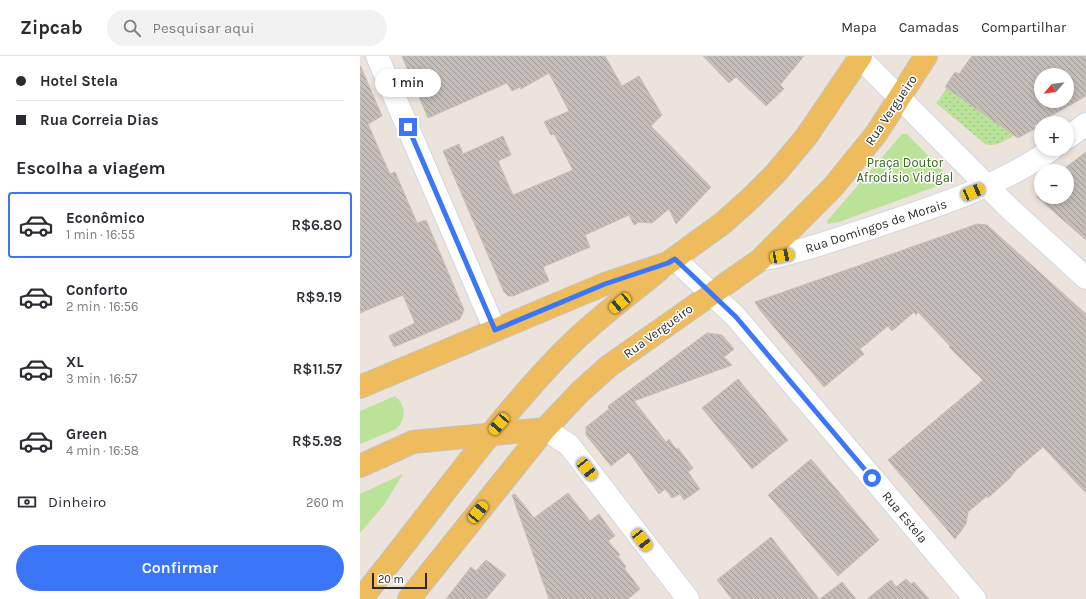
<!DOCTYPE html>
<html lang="pt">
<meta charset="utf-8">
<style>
:root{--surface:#fff;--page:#f2f2f3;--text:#2b2b33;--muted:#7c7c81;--line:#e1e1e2;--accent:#3c76f8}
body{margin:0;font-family:Karla,sans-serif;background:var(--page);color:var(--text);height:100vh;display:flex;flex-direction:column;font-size:15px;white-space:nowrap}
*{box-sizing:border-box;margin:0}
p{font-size:13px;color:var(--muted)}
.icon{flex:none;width:22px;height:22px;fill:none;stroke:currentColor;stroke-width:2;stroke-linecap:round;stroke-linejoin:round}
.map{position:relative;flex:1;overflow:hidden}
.panel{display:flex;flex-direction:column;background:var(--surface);width:360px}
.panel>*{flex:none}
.hud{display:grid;align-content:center;height:88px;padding:0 16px;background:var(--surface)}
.needle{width:26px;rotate:242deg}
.tools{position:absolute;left:674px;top:12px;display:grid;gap:8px}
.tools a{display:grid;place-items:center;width:40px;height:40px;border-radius:50%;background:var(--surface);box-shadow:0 2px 6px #0003;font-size:20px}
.scale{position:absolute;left:12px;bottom:10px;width:55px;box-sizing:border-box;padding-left:4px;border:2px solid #2a2a2a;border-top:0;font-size:11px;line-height:14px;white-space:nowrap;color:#2a2a2a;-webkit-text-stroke:3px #fff;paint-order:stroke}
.end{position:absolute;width:18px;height:18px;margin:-9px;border:5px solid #3c76f8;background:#fff;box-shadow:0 0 0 2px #fff}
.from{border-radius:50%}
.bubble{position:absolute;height:28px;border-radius:14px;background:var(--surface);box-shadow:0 2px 6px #0003;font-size:13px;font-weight:600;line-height:28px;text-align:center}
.car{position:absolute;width:12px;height:24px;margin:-12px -6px;border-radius:5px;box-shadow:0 0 3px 1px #0007;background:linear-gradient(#f5c518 24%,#345 0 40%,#f5c518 0 76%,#345 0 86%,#f5c518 0)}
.hud b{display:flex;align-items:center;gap:14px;height:38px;font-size:15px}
.hud b+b{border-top:1px solid var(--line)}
.hud i{width:10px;height:10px;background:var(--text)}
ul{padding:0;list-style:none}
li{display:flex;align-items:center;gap:12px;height:66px;margin:0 8px 6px;padding:0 8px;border:2px solid transparent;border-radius:4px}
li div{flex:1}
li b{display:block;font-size:15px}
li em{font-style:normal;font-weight:600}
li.active{border-color:var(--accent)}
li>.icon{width:36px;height:36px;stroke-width:1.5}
h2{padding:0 16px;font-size:18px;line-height:48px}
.pay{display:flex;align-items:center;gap:10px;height:44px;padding:0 16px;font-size:15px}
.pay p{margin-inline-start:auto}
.button{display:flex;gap:8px;margin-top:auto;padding:8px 16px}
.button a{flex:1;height:46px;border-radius:24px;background:var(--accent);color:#fff;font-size:16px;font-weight:600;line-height:46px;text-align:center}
header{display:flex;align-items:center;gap:24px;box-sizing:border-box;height:56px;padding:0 20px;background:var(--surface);border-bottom:1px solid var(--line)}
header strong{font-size:19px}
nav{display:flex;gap:22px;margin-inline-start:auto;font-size:14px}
.search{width:280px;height:36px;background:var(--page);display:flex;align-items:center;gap:10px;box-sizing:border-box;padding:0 14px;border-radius:22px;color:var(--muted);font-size:15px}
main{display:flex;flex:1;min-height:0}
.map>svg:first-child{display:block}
</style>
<header>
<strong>Zipcab</strong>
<div class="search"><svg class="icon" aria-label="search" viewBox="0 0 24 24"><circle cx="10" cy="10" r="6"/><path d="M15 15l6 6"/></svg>Pesquisar aqui</div>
<nav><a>Mapa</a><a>Camadas</a><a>Compartilhar</a></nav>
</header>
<main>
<section class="panel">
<div class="hud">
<b><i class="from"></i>Hotel Stela</b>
<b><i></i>Rua Correia Dias</b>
</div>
<h2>Escolha a viagem</h2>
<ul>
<li class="active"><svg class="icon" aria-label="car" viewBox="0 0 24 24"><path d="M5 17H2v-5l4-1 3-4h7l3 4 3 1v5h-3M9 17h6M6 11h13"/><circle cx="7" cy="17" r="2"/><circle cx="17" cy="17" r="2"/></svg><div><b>Econômico</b><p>1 min · 16:55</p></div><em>R$6.80</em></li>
<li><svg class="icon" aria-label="car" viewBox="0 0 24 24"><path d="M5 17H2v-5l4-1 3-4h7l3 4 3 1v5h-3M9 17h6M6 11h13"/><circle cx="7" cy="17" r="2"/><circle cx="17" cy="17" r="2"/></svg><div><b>Conforto</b><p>2 min · 16:56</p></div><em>R$9.19</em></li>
<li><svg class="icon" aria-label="car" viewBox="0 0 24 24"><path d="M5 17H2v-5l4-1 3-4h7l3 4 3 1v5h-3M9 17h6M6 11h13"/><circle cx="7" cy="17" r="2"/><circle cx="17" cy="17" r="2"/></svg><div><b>XL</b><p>3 min · 16:57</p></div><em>R$11.57</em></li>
<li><svg class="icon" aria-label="car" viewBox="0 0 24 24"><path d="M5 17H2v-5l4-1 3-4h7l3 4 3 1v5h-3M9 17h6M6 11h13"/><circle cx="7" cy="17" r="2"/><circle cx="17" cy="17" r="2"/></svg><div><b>Green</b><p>4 min · 16:58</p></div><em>R$5.98</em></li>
</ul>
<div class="pay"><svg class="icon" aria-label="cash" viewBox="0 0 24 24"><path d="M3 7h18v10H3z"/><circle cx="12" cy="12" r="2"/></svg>Dinheiro<p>260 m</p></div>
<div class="button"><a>Confirmar</a></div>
</section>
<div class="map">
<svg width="726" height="543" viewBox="0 0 726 543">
<defs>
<pattern id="grass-dots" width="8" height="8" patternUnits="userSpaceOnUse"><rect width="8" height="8" fill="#bae298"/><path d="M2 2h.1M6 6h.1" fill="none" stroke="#a0c283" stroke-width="1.8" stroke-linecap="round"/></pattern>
<pattern id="building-back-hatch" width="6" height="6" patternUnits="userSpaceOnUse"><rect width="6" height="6" fill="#c4bdb8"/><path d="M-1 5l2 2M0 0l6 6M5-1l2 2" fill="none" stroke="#9f9a96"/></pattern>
</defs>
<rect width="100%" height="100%" fill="#ece3dc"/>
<path fill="url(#grass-dots)" d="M 587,32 L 655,79 C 645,84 634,93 624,87 L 576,47 Z"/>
<path fill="#bae298" d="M 542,78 L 547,78 L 590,122 L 588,126 L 479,166 L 468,168 L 467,165 Z
M 35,340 C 46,350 47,362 36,373 L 0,388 L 0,355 Z
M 43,418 L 24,449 L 0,477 L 0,438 Z"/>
<path fill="url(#building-back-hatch)" stroke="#c7bfb5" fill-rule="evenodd" d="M 42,0 L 245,0 L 262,30 L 279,20 L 302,59 L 291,70 L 351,131 L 316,168 L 309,153 L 292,167 L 279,166 L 274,169 L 269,159 L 225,179 L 230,191 L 183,211 L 189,225 L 153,240 L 148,240 L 144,236 L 83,95 L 99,88 L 103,98 L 143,80 L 151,99 L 138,105 L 153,139 L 213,114 L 194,78 L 191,79 L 184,66 L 209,55 L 189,17 L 161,33 L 160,31 L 152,35 L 147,27 L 68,62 Z
M 343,0 L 444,0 L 420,29 L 424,33 L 406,50 L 376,21 L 369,27 Z
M 612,0 L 726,0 L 726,40 L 673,70 L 676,72 L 658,82 L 585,31 L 595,16 L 599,18 ZM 681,19 L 707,19 L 707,45 L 681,45 Z
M 0,9 L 22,60 L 8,68 L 24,105 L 30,118 L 35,116 L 57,167 L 66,164 L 104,254 L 100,263 L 34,291 L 29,280 L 55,267 L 43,239 L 0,257 Z
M 726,96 L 726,184 L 677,141 L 678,133 L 681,131 L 681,141 L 707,141 L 707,115 L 701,115 Z
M 617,168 L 627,169 L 726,258 L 726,437 L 683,391 L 656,414 L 650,422 L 628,442 L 627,440 L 608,456 L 606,468 L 595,483 L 528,404 L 623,324 L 589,291 L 590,290 L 558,256 L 556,259 L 554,256 L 532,275 L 528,270 L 500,293 L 504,298 L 464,331 L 400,254 L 395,246 Z
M 347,277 L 362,279 L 374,293 L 364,301 L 372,309 L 274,345 L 306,386 L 309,383 L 316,393 L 318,392 L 333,412 L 328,416 L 340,433 L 324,444 L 320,438 L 312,442 L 305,433 L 299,438 L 269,396 L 251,410 L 226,379 L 226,371 L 249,353 L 248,350 Z
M 378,323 L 428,384 L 392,413 L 342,352 Z
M 451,403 L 519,484 L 478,520 L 408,439 Z
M 208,437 L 230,465 L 239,458 L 255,480 L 248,485 L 260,499 L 258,500 L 266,511 L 264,512 L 280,533 L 268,543 L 189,543 L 152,439 L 155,438 L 174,462 Z
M 411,481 L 459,543 L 372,543 L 357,524 Z
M 126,504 L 146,519 L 126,543 L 86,543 L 111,511 L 116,515 Z
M 546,523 L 551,528 L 554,526 L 569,543 L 507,543 L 531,524 L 536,531 Z
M 482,526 L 496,543 L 460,543 Z"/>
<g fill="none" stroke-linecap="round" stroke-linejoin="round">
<defs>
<path id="minor" d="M 17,0 L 135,274
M 498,0 L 648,151 L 726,222
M 707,82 L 726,68
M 315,203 L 376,261 L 615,543
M 400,204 C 441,196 480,182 520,169 C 580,149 640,130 692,93
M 185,373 L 209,389 L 328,543"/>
<path id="major" d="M 0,331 L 245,228 L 308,207 L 363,167 L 391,142 L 415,118 L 446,81 L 501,0
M 0,410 L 53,386 L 185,373
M 1,543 C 66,463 125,378 196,303 C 227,270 264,243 299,214
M 49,543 L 185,373 L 220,336 L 249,310 L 400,204 L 473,131 L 516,78 L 566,0"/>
</defs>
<use href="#minor" stroke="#d1d6e3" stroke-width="24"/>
<use href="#major" stroke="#c3c3c3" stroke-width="24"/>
<use href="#minor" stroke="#fff" stroke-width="22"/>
<use href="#major" stroke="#efbc5d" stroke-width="22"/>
</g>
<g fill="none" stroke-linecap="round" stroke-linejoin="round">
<path stroke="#3c76f8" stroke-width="5" d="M 48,71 L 135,274 L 245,228 L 308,207 L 315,203 L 376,261 L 512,422"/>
</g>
<g text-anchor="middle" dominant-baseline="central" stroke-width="3" stroke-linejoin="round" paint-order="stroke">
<g font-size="13" fill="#2a2a2a" stroke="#fff">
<text transform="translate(531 54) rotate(-56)">Rua Vergueiro</text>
<text transform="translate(516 170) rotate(-18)">Rua Domingos de Morais</text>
<text transform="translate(298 275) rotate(-36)">Rua Vergueiro</text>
<text transform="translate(545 461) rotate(50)">Rua Estela</text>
</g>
<g font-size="13" fill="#33661a" stroke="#fff">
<text x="545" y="106">Praça Doutor<tspan x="545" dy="15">Afrodísio Vidigal</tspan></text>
</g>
</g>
</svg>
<div class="tools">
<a><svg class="needle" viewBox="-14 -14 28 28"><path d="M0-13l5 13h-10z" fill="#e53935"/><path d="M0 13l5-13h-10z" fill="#7c7c81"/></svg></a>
<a>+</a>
<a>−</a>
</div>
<div class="scale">20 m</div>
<i class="end from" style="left:512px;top:422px"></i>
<i class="end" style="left:48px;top:71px"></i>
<div class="bubble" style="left:15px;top:13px;width:66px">1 min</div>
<i class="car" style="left:613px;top:136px;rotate:67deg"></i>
<i class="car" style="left:422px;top:200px;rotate:79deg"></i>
<i class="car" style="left:260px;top:247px;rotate:230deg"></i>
<i class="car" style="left:139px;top:368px;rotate:221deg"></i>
<i class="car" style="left:227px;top:413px;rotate:142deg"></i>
<i class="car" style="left:118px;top:456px;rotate:39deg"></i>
<i class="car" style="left:282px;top:484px;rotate:142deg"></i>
</div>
</main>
